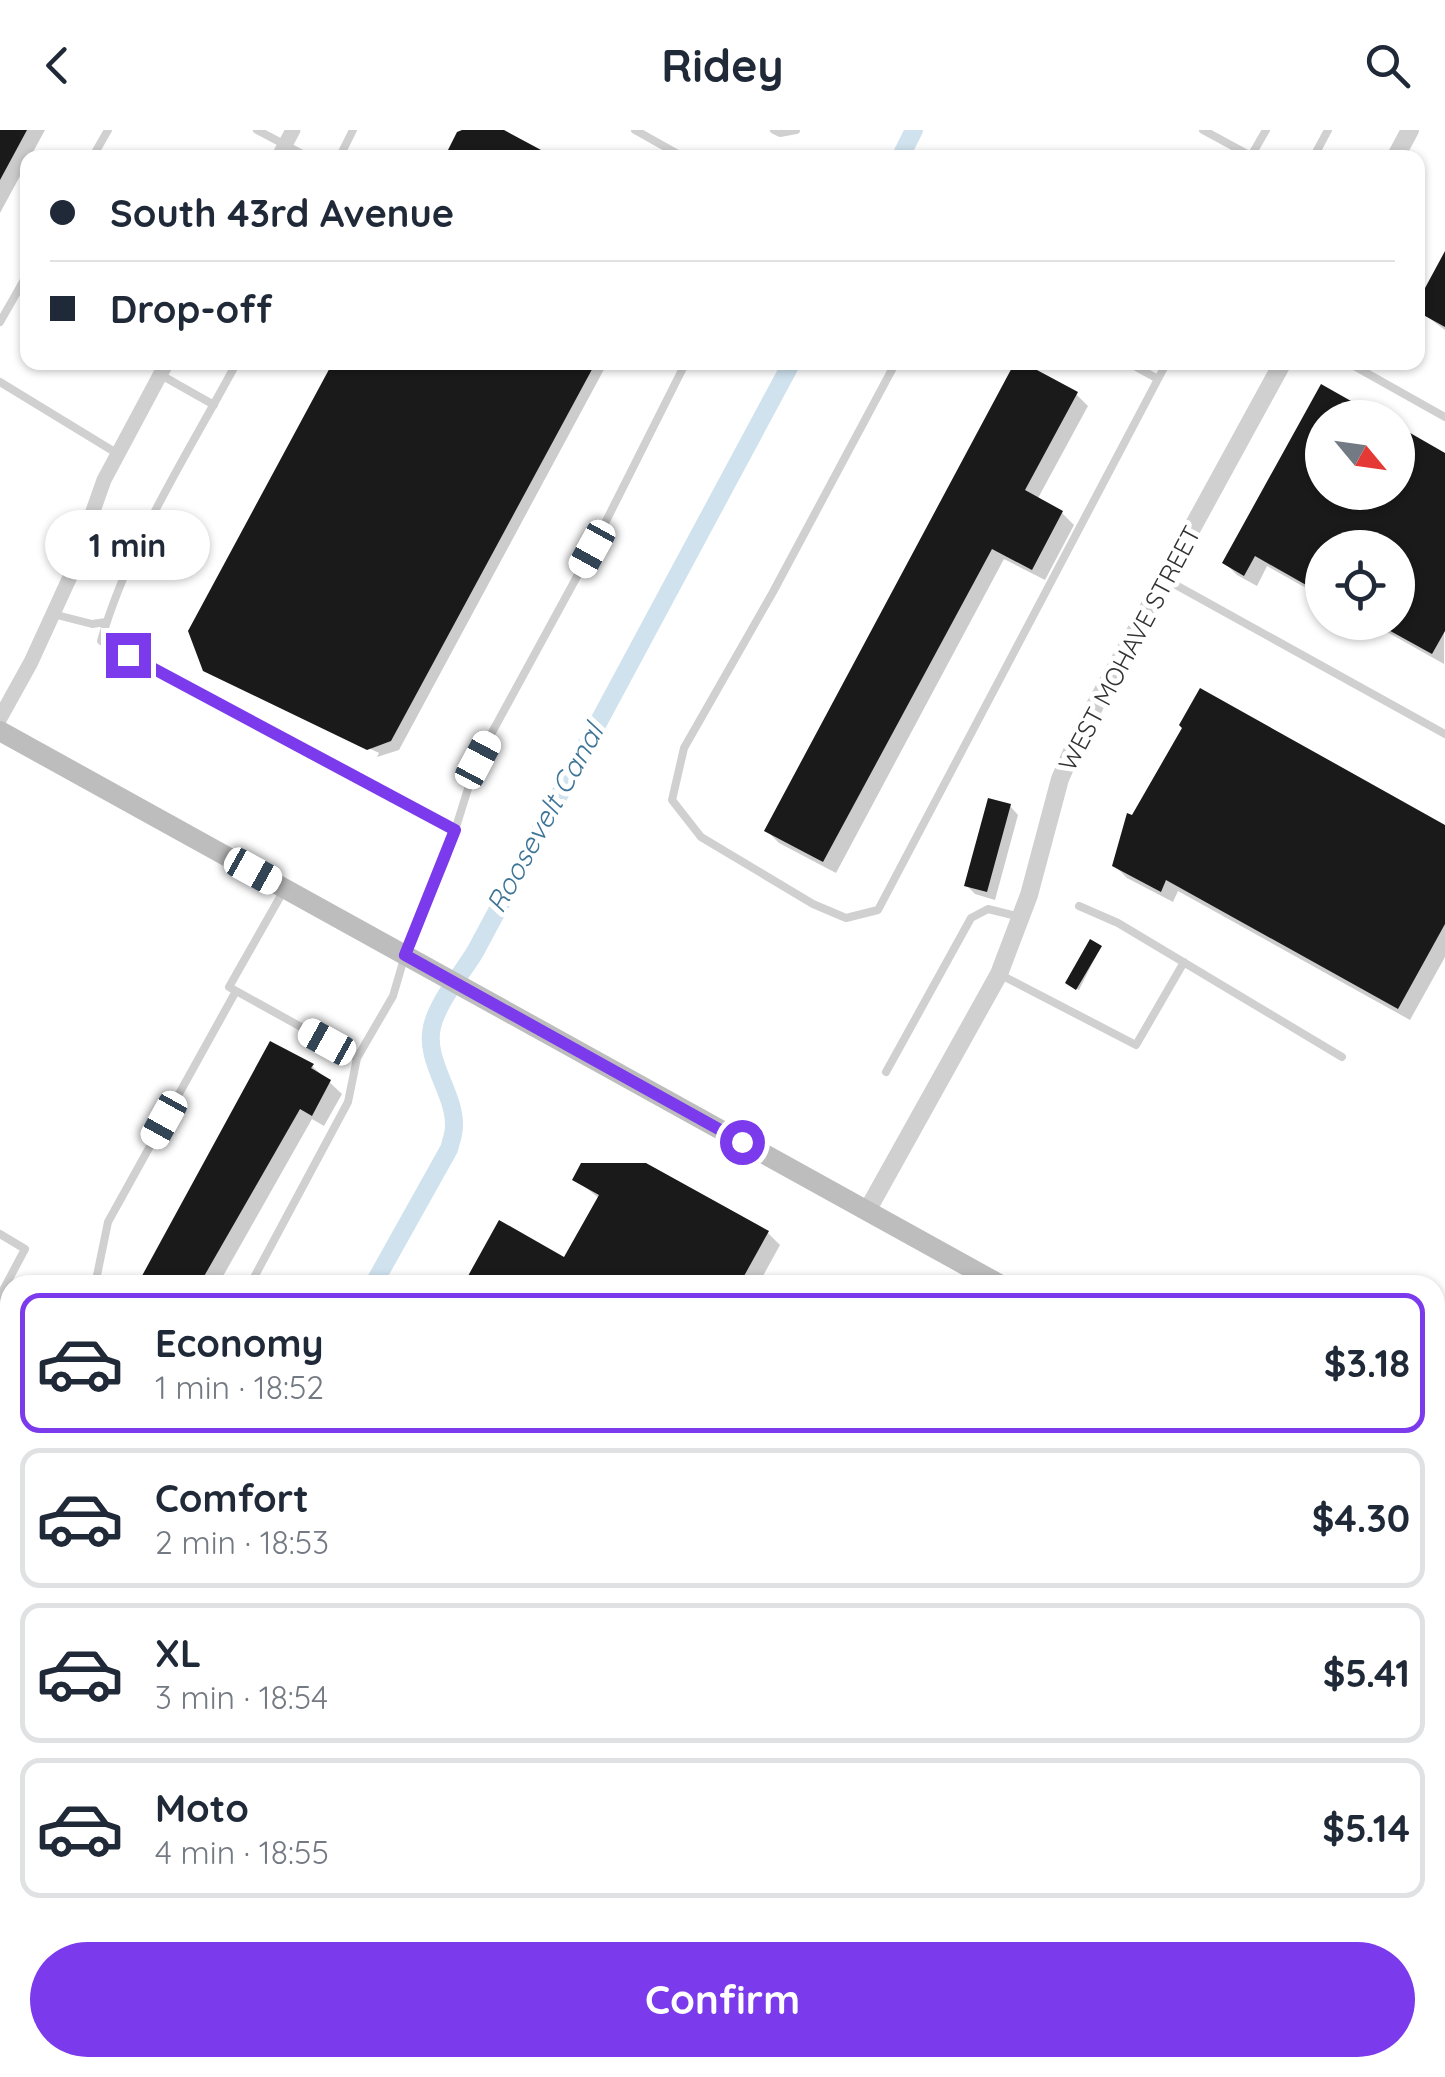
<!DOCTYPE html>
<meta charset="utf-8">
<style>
:root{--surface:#fff;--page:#f6f6f7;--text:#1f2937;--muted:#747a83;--line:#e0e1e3;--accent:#7c3aed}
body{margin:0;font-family:Quicksand,sans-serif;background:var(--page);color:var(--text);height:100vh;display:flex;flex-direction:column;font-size:38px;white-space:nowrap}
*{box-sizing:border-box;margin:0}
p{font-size:32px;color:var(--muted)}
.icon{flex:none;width:55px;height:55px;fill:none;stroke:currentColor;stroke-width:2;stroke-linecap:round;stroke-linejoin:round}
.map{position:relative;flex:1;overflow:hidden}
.drawer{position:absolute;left:0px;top:1145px;width:1445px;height:802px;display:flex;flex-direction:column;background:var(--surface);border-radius:30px 30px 0 0;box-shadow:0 2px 8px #0004}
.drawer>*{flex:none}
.banner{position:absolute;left:20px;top:20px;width:1405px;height:220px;border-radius:20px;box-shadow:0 2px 8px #0004;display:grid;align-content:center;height:220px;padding:0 30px;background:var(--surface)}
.needle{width:65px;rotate:119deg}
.buttons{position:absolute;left:1305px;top:270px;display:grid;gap:20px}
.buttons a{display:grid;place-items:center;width:110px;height:110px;border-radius:50%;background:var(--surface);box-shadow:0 2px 8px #0004;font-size:50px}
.end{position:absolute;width:45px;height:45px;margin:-22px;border:12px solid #7c3aed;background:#fff;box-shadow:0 0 0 5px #fff}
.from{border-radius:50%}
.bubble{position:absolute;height:70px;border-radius:35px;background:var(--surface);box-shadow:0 2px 8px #0004;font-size:32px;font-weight:700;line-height:70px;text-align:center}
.car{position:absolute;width:30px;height:60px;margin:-30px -15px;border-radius:12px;box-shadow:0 0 8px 2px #0007;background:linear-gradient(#fff 24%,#345 0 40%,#fff 0 76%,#345 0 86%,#fff 0)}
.banner b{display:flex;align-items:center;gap:35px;height:95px;font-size:38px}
.banner b+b{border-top:2px solid var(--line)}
.banner i{width:25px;height:25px;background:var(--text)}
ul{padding:18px 0 0;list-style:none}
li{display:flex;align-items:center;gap:30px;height:140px;margin:0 20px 15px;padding:0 10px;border:5px solid var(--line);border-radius:20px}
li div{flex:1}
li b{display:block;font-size:38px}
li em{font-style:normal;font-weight:700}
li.current{border-color:var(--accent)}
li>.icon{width:90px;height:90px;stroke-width:1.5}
.primary-button{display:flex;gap:20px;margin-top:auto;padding:20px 30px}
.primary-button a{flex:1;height:115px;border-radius:60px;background:var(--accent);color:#fff;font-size:40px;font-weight:700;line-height:115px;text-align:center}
header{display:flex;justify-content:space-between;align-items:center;height:130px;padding:0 30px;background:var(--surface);font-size:45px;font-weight:700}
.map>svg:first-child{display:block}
</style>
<header><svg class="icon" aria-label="back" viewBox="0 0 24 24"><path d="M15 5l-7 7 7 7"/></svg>Ridey<svg class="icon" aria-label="search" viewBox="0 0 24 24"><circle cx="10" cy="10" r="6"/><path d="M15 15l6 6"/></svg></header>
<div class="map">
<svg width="1445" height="1947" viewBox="0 0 1445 1947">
<rect width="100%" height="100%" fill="#fff"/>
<path fill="#0003" d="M 0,0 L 45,0 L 0,83 Z
M 1445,126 L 1445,200 L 1418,180 Z
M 336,232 L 608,232 L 399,620 L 377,627 L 379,623 L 208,541 Z
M 1322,257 L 1322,362 L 1398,362 L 1398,299 L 1445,326 L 1444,534 L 1369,492 L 1398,492 L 1398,418 L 1322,418 L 1322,467 L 1267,436 L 1257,456 L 1237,445 L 1225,433 Z
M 1076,264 L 1088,276 L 1037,370 L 1062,383 L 1074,395 L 1045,450 L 1004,429 L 836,743 L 779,713 L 767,701 Z
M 1010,676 L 1018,685 L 995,770 L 975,764 L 967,756 Z
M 1445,697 L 1445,827 L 1410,890 L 1178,761 L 1173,772 L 1127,748 L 1115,736 Z
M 1100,818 L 1079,860 L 1070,855 Z
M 312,936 L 342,964 L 324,996 L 312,989 L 218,1155 L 141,1155 Z
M 575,1049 L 768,1103 L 780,1115 L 758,1155 L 465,1155 L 565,1130 L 600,1069 Z
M 10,1224 L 10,1261 L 0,1253 L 0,1243 Z
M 1435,1482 L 1445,1488 L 1445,1738 L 1435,1756 Z
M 620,1938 L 927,1938 L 922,1947 L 614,1947 Z"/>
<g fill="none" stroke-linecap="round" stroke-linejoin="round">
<path stroke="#cfe2ee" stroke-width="18" d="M 900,28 L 914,0
M 373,1155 L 449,1019 C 451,1012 454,1004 454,996 C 455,963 424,931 432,897 C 438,871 461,845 475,822 L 792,232
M 0,1805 L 10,1787"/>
</g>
<path fill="#1a1a1a" d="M 0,0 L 27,0 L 0,50 Z
M 462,0 L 504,0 L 556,28 L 444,28 L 457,2 Z
M 1445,121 L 1445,197 L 1418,182 L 1418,171 Z
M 333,232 L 596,232 L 391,611 L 367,620 L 203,541 L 188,501 Z
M 1015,232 L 1022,232 L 1078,262 L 1025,360 L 1063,381 L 1032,440 L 992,419 L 823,732 L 764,701 Z
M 1321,254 L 1381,288 L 1322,288 L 1322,362 L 1398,362 L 1398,296 L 1445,323 L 1445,501 L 1432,524 L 1374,492 L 1398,492 L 1398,418 L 1322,418 L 1322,464 L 1255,426 L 1244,446 L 1222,433 Z
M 1200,558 L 1445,695 L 1445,794 L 1398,879 L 1166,750 L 1161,762 L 1112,736 L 1127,683 L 1132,685 L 1182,598 L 1179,595 Z
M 988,668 L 1011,674 L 987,762 L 964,756 Z
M 1090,809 L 1102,816 L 1076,860 L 1065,853 Z
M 270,911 L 314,934 L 311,938 L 331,950 L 312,986 L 300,979 L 199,1155 L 137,1155 Z
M 581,1033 L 646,1033 L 769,1101 L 739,1155 L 463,1155 L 499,1090 L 564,1127 L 599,1065 L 572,1050 Z"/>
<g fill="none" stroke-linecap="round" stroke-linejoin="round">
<path stroke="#d0d0d0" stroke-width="8" d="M 257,0 L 310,28
M 635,0 L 685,28
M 774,0 L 780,3 L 796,0
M 1203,0 L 1251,26 L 1266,0
M 92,28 L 108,0
M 339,28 L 353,0
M 1313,28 L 1328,0
M 0,192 L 28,143
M 237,232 C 190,320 128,415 101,511 L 455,701
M 896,232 L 773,462 L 684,618 L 672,670 L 701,707 L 813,774 L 846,788 L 878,780 L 1158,249
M 1127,232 L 1158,249 L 1167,232
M 1347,232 L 1445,287
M 161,245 L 214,275
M 0,252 L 118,324
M 1165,449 L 1445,604
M 53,484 L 92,494 L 106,492
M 284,760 L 229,857 L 357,928 L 393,866 L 405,825 L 446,729 L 477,630 L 592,419 L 686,232
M 1079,776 L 1118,793 L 1342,927
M 999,844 L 1136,915 L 1184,832
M 886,942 L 971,788 L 988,779 L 1021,787
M 0,1104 L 25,1119 L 0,1166
M 95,1155 L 108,1092 L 236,861
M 250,1155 L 348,972 L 357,928
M 1435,1266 L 1445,1248
M 303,1938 L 320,1947
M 213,1947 L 222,1938
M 534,1947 L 539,1938
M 970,1947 L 976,1938"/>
<path stroke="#d0d0d0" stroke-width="15" d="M 278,28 L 293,0
M 0,588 L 31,532 L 69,449 L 104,350 L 167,232"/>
<path stroke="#d0d0d0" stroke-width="18" d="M 1395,28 L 1410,0
M 867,1081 L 999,844 L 1029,765 L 1060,649 L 1081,601 L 1283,232"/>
<path stroke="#bdbdbd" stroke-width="20" d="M 0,601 L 1001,1155
M 1435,1393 L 1445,1399"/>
<defs>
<path id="rail" d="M 0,1915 L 10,1906
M 360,1938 L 377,1947
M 386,1938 L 403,1947
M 0,1942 L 10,1930
M 1079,1947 L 1084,1938"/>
</defs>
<use href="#rail" stroke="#888" stroke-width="9"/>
<use href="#rail" stroke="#fff" stroke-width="5" stroke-dasharray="15" stroke-linecap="butt"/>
</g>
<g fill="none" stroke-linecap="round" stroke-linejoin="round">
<path stroke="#7c3aed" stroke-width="12" d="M 128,525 L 455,700 L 405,825 L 742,1012"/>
</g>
<g text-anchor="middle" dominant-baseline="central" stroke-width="10" stroke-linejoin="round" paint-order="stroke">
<g font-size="25" fill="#333" stroke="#fff">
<text transform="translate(1129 518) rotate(-62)">WEST MOHAVE STREET</text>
</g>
<g font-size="28" font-style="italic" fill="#3f7597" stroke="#fff">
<text transform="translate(544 688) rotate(-61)">Roosevelt Canal</text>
</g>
</g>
</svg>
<div class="buttons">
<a><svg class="needle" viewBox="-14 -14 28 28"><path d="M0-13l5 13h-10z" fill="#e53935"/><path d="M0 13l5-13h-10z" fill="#747a83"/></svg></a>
<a><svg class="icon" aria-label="locate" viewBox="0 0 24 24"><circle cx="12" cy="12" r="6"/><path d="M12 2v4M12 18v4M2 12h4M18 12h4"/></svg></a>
</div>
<i class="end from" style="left:742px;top:1012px"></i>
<i class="end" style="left:128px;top:525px"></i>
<div class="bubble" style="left:45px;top:380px;width:165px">1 min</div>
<i class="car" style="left:592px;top:419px;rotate:209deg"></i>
<i class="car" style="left:478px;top:630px;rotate:28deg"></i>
<i class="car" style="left:253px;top:741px;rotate:119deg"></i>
<i class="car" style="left:327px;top:912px;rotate:299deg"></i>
<i class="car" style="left:164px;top:990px;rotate:209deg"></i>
<div class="banner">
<b><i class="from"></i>South 43rd Avenue</b>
<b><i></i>Drop-off</b>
</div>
<section class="drawer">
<ul>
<li class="current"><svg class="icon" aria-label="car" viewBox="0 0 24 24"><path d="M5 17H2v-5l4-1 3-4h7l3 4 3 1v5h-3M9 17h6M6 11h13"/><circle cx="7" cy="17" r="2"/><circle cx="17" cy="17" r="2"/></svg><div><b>Economy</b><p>1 min · 18:52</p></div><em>$3.18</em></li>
<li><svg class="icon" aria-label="car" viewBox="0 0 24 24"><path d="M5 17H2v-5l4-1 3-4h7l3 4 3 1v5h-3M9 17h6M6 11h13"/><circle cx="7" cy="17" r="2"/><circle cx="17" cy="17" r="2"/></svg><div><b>Comfort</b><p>2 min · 18:53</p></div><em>$4.30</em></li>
<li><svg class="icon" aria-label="car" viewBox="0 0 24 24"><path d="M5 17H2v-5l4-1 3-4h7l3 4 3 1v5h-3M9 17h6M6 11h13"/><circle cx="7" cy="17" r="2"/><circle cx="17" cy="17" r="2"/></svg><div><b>XL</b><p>3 min · 18:54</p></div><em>$5.41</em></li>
<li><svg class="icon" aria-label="car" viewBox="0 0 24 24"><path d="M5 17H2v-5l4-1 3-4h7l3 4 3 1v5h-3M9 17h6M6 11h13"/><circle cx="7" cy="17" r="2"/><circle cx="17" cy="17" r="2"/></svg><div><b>Moto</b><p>4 min · 18:55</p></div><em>$5.14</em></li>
</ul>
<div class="primary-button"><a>Confirm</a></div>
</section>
</div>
